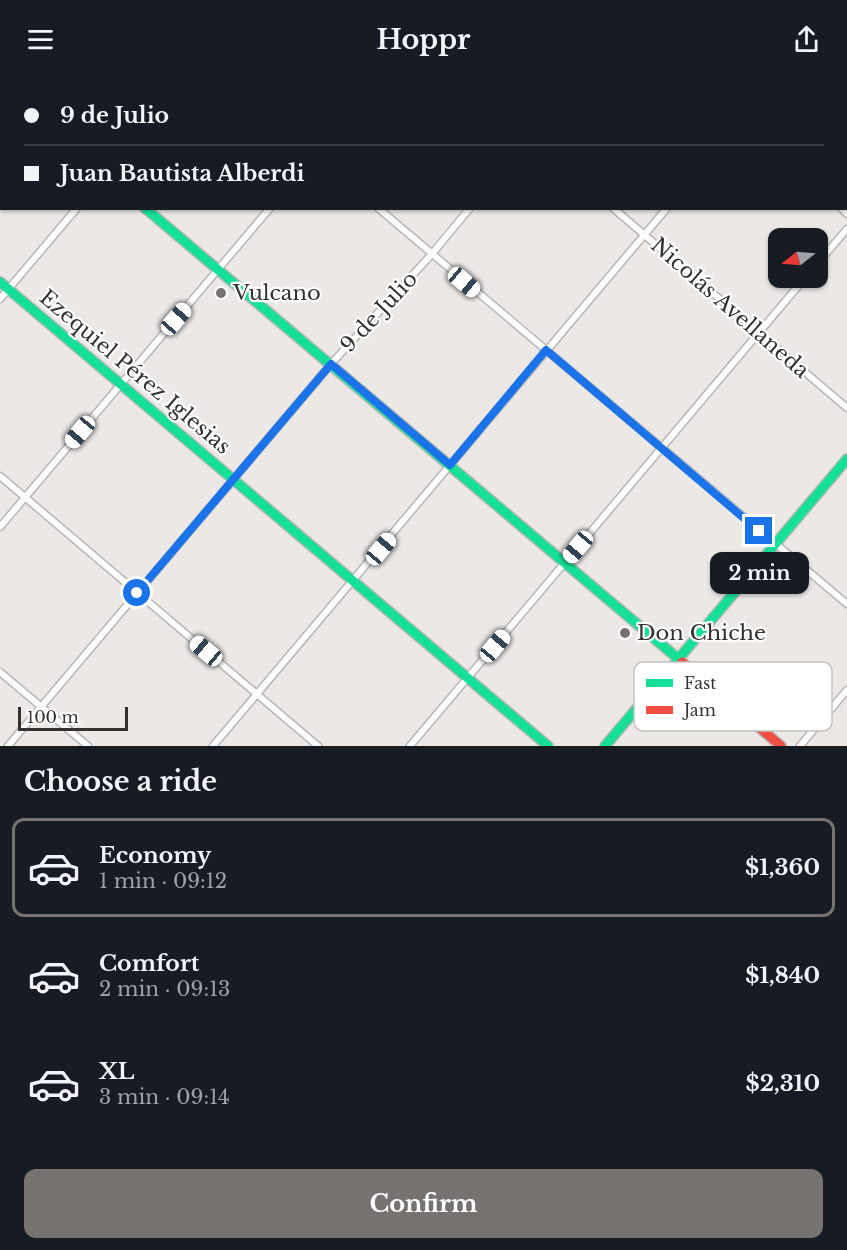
<!DOCTYPE html>
<meta charset="utf-8">
<style>
:root{--surface:#171b24;--page:#242831;--text:#f1f3f6;--muted:#9ea1a6;--line:#363941;--accent:#757270}
body{margin:0;font-family:"Libre Baskerville",serif;background:var(--page);color:var(--text);height:100vh;display:flex;flex-direction:column;font-size:22px;white-space:nowrap}
*{box-sizing:border-box;margin:0}
p{font-size:20px;color:var(--muted)}
.icon{flex:none;width:33px;height:33px;fill:none;stroke:currentColor;stroke-width:2;stroke-linecap:round;stroke-linejoin:round}
.map{position:relative;height:668px;overflow:hidden}
.panel{display:flex;flex-direction:column;background:var(--surface);flex:1}
.panel>*{flex:none}
.banner{position:absolute;left:0px;top:0px;width:848px;height:132px;box-shadow:0 2px 4px #0004;display:grid;align-content:center;height:132px;padding:0 24px;background:var(--surface)}
.needle{width:39px;rotate:253deg}
.controls{position:absolute;left:768px;top:150px;display:grid;gap:12px}
.controls a{display:grid;place-items:center;width:60px;height:60px;border-radius:12px;background:var(--surface);box-shadow:0 2px 4px #0004;font-size:30px}
.scale{position:absolute;left:18px;bottom:15px;width:110px;box-sizing:border-box;padding-left:6px;border:3px solid #353230;border-top:0;font-size:16px;line-height:21px;white-space:nowrap;color:#353230;-webkit-text-stroke:4px #fff;paint-order:stroke}
.end{position:absolute;width:27px;height:27px;margin:-14px;border:8px solid #1a73e8;background:#fff;box-shadow:0 0 0 3px #fff}
.from{border-radius:50%}
.bubble{position:absolute;height:42px;border-radius:12px;background:var(--surface);box-shadow:0 2px 4px #0004;font-size:20px;font-weight:700;line-height:42px;text-align:center}
.car{position:absolute;width:18px;height:36px;margin:-18px -9px;border-radius:8px;box-shadow:0 0 4px 2px #0007;background:linear-gradient(#fff 24%,#345 0 40%,#fff 0 76%,#345 0 86%,#fff 0)}
.banner b{display:flex;align-items:center;gap:21px;height:57px;font-size:22px}
.banner b+b{border-top:2px solid var(--line)}
.banner i{width:15px;height:15px;background:var(--text)}
ul{padding:0;list-style:none}
li{display:flex;align-items:center;gap:18px;height:99px;margin:0 12px 9px;padding:0 12px;border:3px solid transparent;border-radius:12px}
li div{flex:1}
li b{display:block;font-size:22px}
li em{font-style:normal;font-weight:700}
li.current{border-color:var(--accent)}
li>.icon{width:54px;height:54px;stroke-width:1.5}
h2{padding:0 24px;font-size:27px;line-height:72px}
.cta{display:flex;gap:12px;margin-top:auto;padding:12px 24px}
.cta a{flex:1;height:69px;border-radius:12px;background:var(--accent);color:#fff;font-size:24px;font-weight:700;line-height:69px;text-align:center}
header{display:flex;justify-content:space-between;align-items:center;height:78px;padding:0 24px;background:var(--surface);font-size:27px;font-weight:700}
.map>svg:first-child{display:block}
</style>
<header><svg class="icon" aria-label="menu" viewBox="0 0 24 24"><path d="M4 6h16M4 12h16M4 18h16"/></svg>Hoppr<svg class="icon" aria-label="share" viewBox="0 0 24 24"><path d="M12 15V3M7 8l5-5 5 5M5 13v7h14v-7"/></svg></header>
<div class="map">
<svg width="847" height="668" viewBox="0 0 847 668">
<rect width="100%" height="100%" fill="#ebe8e6"/>
<g fill="none" stroke-linecap="round" stroke-linejoin="round">
<defs>
<path id="lane" d="M 745,0 L 747,2"/>
<path id="street" d="M 226,0 L 228,2
M 456,0 L 458,2
M 683,0 L 685,2
M 186,2 L 187,0
M 382,2 L 383,0
M 579,2 L 580,0
M 775,2 L 777,0
M 378,130 L 847,526
M 613,130 L 847,330
M 841,130 L 847,136
M 818,185 L 847,151
M 0,221 L 77,130
M 0,398 L 318,668
M 0,449 L 270,130
M 0,594 L 88,668
M 8,668 L 331,286 L 431,177 L 470,130
M 213,668 L 667,130
M 410,668 L 805,200
M 800,668 L 847,612"/>
<path id="fast" d="M 0,7 L 2,9
M 145,130 L 682,584
M 0,204 L 548,668
M 605,668 L 847,381"/>
<path id="jam" d="M 682,584 L 781,668"/>
</defs>
<use href="#lane" stroke="#b9b6b4" stroke-width="6"/>
<use href="#street" stroke="#b9b6b4" stroke-width="9"/>
<use href="#fast" stroke="#b9b6b4" stroke-width="12"/>
<use href="#jam" stroke="#b9b6b4" stroke-width="12"/>
<use href="#lane" stroke="#fcfcfb" stroke-width="3"/>
<use href="#street" stroke="#fcfcfb" stroke-width="6"/>
<use href="#fast" stroke="#16e098" stroke-width="9"/>
<use href="#jam" stroke="#f24e42" stroke-width="9"/>
</g>
<g fill="none" stroke-linecap="round" stroke-linejoin="round">
<path stroke="#1a73e8" stroke-width="8" d="M 137,515 L 331,286 L 450,387 L 546,272 L 759,453"/>
</g>
<g fill="#757270" stroke="#fff" stroke-width="2">
<circle cx="221" cy="215" r="6"/>
<circle cx="625" cy="555" r="6"/>
</g>
<g text-anchor="middle" dominant-baseline="central" stroke-width="4.5" stroke-linejoin="round" paint-order="stroke">
<g font-size="21" fill="#353230" stroke="#fff" text-anchor="start">
<text x="233" y="215">Vulcano</text>
<text x="637" y="555">Don Chiche</text>
</g>
<g font-size="21" fill="#353230" stroke="#fff">
<text transform="translate(730 230) rotate(41)">Nicolás Avellaneda</text>
<text transform="translate(379 234) rotate(-47)">9 de Julio</text>
<text transform="translate(135 294) rotate(40)">Ezequiel Pérez Iglesias</text>
</g>
</g>
<rect x="634" y="584" width="198" height="69" rx="9" fill="#fff" stroke="#c2c2c1" stroke-width="1.5"/>
<rect x="646" y="601" width="27" height="8" fill="#16e098"/>
<rect x="646" y="628" width="27" height="8" fill="#f24e42"/>
<g font-size="16" fill="#353230">
<text x="684" y="611">Fast</text>
<text x="684" y="638">Jam</text>
</g>
</svg>
<div class="controls">
<a><svg class="needle" viewBox="-14 -14 28 28"><path d="M0-13l5 13h-10z" fill="#e53935"/><path d="M0 13l5-13h-10z" fill="#9ea1a6"/></svg></a>
</div>
<div class="scale">100 m</div>
<i class="end from" style="left:137px;top:515px"></i>
<i class="end" style="left:759px;top:453px"></i>
<div class="bubble" style="left:710px;top:474px;width:99px">2 min</div>
<i class="car" style="left:464px;top:204px;rotate:130deg"></i>
<i class="car" style="left:176px;top:241px;rotate:41deg"></i>
<i class="car" style="left:80px;top:354px;rotate:220deg"></i>
<i class="car" style="left:578px;top:469px;rotate:220deg"></i>
<i class="car" style="left:381px;top:471px;rotate:40deg"></i>
<i class="car" style="left:495px;top:568px;rotate:40deg"></i>
<i class="car" style="left:206px;top:573px;rotate:310deg"></i>
<div class="banner">
<b><i class="from"></i>9 de Julio</b>
<b><i></i>Juan Bautista Alberdi</b>
</div>
</div>
<section class="panel">
<h2>Choose a ride</h2>
<ul>
<li class="current"><svg class="icon" aria-label="car" viewBox="0 0 24 24"><path d="M5 17H2v-5l4-1 3-4h7l3 4 3 1v5h-3M9 17h6M6 11h13"/><circle cx="7" cy="17" r="2"/><circle cx="17" cy="17" r="2"/></svg><div><b>Economy</b><p>1 min · 09:12</p></div><em>$1,360</em></li>
<li><svg class="icon" aria-label="car" viewBox="0 0 24 24"><path d="M5 17H2v-5l4-1 3-4h7l3 4 3 1v5h-3M9 17h6M6 11h13"/><circle cx="7" cy="17" r="2"/><circle cx="17" cy="17" r="2"/></svg><div><b>Comfort</b><p>2 min · 09:13</p></div><em>$1,840</em></li>
<li><svg class="icon" aria-label="car" viewBox="0 0 24 24"><path d="M5 17H2v-5l4-1 3-4h7l3 4 3 1v5h-3M9 17h6M6 11h13"/><circle cx="7" cy="17" r="2"/><circle cx="17" cy="17" r="2"/></svg><div><b>XL</b><p>3 min · 09:14</p></div><em>$2,310</em></li>
</ul>
<div class="cta"><a>Confirm</a></div>
</section>
